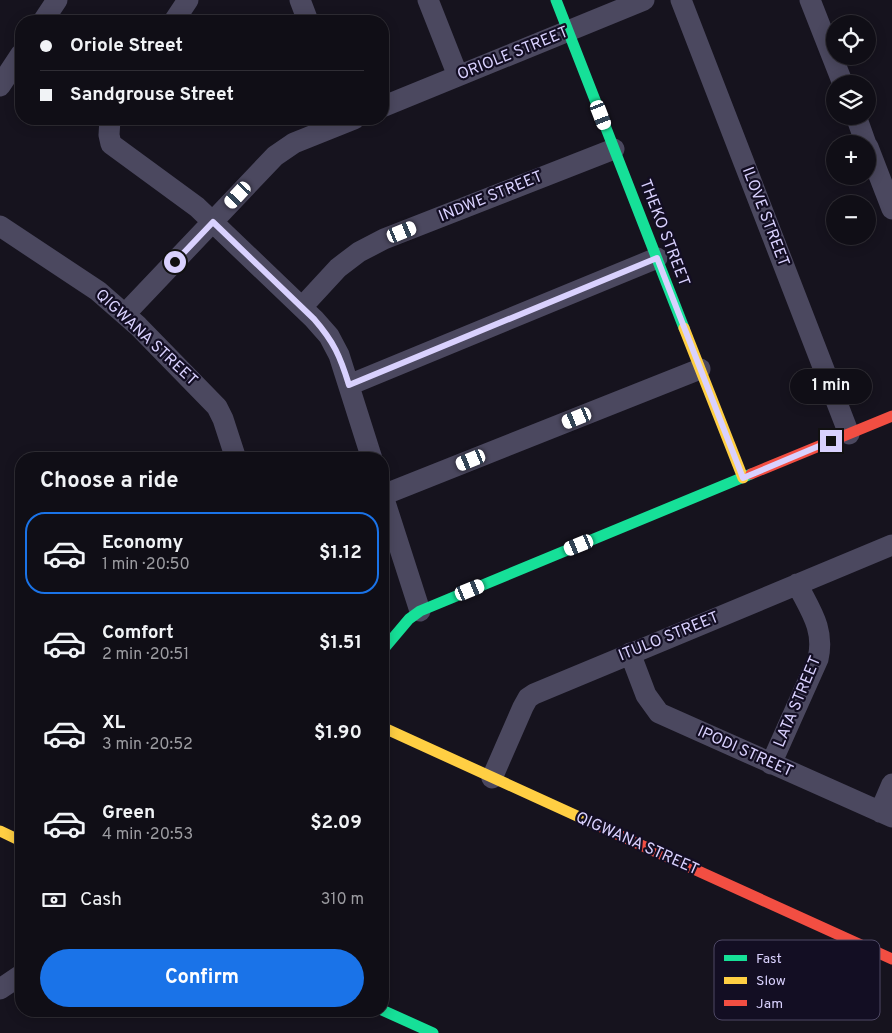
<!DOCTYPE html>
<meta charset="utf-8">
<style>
:root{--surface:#100e16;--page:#19171f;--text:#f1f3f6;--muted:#9c9ca1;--line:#302e35;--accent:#1a73e8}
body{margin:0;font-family:Overpass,sans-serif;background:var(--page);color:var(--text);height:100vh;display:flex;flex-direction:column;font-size:19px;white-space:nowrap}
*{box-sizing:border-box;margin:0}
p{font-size:16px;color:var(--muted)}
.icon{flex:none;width:28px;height:28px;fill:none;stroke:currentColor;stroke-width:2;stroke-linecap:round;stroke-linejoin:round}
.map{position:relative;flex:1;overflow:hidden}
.panel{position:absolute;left:15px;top:452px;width:374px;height:565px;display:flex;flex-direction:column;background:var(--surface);border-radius:20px;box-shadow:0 2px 12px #0003,0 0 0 1px var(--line)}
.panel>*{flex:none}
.guide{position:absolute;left:15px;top:15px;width:374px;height:110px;border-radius:20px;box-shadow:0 2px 12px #0003,0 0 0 1px var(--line);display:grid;align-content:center;height:110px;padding:0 25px;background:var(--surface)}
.tools{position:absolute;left:826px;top:15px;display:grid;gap:10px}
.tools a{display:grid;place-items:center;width:50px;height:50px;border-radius:50%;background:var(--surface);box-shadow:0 2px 12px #0003,0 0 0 1px var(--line);font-size:25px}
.end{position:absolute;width:22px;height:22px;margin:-11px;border:6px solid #d9d1fe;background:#111;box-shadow:0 0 0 2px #111}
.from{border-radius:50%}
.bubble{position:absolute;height:35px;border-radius:18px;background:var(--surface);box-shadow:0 2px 12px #0003,0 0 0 1px var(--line);font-size:16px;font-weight:700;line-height:35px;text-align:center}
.car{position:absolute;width:15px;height:30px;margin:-15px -8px;border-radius:6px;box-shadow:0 0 4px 1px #0007;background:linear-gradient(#fff 24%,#345 0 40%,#fff 0 76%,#345 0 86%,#fff 0)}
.guide b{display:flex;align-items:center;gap:18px;height:48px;font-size:19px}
.guide b+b{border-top:1px solid var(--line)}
.guide i{width:12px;height:12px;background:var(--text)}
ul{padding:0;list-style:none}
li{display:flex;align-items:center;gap:15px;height:82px;margin:0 10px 8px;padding:0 15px;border:2px solid transparent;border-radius:20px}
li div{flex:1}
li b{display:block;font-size:19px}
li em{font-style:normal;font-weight:700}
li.on{border-color:var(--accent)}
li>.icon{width:45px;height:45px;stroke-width:1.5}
h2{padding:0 25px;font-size:22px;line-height:60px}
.pay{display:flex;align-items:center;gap:12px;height:55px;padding:0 25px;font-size:19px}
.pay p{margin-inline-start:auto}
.button{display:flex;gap:10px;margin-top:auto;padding:10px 25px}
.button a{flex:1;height:58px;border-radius:30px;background:var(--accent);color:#fff;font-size:20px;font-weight:700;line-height:58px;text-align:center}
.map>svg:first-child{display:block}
</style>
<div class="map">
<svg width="892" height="1033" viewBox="0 0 892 1033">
<rect width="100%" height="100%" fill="#16131e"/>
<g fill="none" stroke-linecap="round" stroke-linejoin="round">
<path stroke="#4b485f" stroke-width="21" d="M 300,0 L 308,21
M 428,0 L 458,76
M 681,0 L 849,434
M 810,0 L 843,84
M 43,21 L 57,0
M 174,21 L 188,0
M 0,86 L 21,54
M 382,107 L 644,0
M 856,116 L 866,144
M 110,119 L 109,135 L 111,144 L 197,207 L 314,319 L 329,336 L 339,355 L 372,459
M 868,147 L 892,209
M 0,226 L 98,291 L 138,326 L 217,407 L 223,419 L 236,459
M 302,307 L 338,268 L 359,252 L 384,239 L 614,149
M 125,314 L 275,156 L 294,143 L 354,119
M 349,385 L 657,258
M 382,493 L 420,611
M 383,495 L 700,369
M 630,653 L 646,695 L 659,713 L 892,817
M 771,764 L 818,659 C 825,629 810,610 797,584
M 492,778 L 523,707 L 528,698 L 534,694 L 892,545
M 880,812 L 892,784
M 0,989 L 21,975"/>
<path stroke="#16e098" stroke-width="11" d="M 556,0 L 684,328
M 382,651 L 409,619 L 420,611 L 751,474
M 382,1010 L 433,1033"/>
<path stroke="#ffcf43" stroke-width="11" d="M 684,328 L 743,478
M 382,727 L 599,826
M 0,831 L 21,841"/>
<path stroke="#f24e42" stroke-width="11" d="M 751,474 L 892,416
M 599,826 L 892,959"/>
</g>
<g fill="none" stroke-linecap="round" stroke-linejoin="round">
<path stroke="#d9d1fe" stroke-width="6" d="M 175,262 L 213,222 L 314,319 C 334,342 340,356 349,385 L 657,258 L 743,478 L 831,441"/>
</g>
<g text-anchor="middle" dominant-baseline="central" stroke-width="4.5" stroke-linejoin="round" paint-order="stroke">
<g font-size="16" fill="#d9d1fe" stroke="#130e23">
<text transform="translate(513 54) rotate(-22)">ORIOLE STREET</text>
<text transform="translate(491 197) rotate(-22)">INDWE STREET</text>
<text transform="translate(765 217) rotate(69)">ILOVE STREET</text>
<text transform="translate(664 233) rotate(69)">THEKO STREET</text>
<text transform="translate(146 338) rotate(43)">QIGWANA STREET</text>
<text transform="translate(669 637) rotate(-22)">ITULO STREET</text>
<text transform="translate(798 702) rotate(-67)">LATA STREET</text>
<text transform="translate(745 752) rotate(24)">IPODI STREET</text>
<text transform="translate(637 844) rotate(24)">QIGWANA STREET</text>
</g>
</g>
<rect x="714" y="940" width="166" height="80" rx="8" fill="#130e23" stroke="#4e4865" stroke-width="1"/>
<rect x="724" y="955" width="23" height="6" fill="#16e098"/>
<rect x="724" y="977" width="23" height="7" fill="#ffcf43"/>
<rect x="724" y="1000" width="23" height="6" fill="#f24e42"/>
<g font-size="14" fill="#d9d1fe">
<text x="756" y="963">Fast</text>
<text x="756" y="985">Slow</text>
<text x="756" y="1008">Jam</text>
</g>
</svg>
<div class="tools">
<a><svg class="icon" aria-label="locate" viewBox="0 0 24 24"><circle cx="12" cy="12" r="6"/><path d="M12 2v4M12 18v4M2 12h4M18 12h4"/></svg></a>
<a><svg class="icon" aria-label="layers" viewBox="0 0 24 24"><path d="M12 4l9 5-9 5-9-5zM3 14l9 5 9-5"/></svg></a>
<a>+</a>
<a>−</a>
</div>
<i class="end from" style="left:175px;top:262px"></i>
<i class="end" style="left:831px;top:441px"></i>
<div class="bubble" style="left:790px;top:369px;width:82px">1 min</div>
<i class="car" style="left:601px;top:115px;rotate:159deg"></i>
<i class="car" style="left:238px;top:195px;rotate:223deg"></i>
<i class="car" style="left:402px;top:232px;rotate:68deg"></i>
<i class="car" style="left:577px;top:418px;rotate:248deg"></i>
<i class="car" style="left:471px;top:460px;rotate:248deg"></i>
<i class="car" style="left:579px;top:545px;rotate:248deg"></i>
<i class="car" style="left:470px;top:590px;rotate:68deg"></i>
<div class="guide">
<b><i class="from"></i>Oriole Street</b>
<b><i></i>Sandgrouse Street</b>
</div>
<section class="panel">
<h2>Choose a ride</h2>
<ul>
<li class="on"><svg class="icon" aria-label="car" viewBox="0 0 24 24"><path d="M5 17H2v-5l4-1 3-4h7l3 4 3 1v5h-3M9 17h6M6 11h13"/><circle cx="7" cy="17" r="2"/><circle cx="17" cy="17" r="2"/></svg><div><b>Economy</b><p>1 min · 20:50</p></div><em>$1.12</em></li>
<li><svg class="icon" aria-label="car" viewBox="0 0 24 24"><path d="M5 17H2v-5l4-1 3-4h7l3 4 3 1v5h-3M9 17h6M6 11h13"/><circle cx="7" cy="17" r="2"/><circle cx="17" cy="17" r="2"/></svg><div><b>Comfort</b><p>2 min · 20:51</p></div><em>$1.51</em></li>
<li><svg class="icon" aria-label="car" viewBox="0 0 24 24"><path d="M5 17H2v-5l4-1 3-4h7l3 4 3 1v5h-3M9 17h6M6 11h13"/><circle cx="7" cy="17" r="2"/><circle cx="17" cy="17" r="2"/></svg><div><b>XL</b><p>3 min · 20:52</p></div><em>$1.90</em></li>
<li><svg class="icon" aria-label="car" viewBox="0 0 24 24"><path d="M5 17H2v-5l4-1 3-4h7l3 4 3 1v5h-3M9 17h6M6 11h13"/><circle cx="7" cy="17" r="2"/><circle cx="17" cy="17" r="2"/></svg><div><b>Green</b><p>4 min · 20:53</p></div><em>$2.09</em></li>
</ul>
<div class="pay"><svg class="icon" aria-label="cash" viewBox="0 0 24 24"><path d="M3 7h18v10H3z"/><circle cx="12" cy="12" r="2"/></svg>Cash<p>310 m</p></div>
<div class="button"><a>Confirm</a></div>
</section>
</div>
